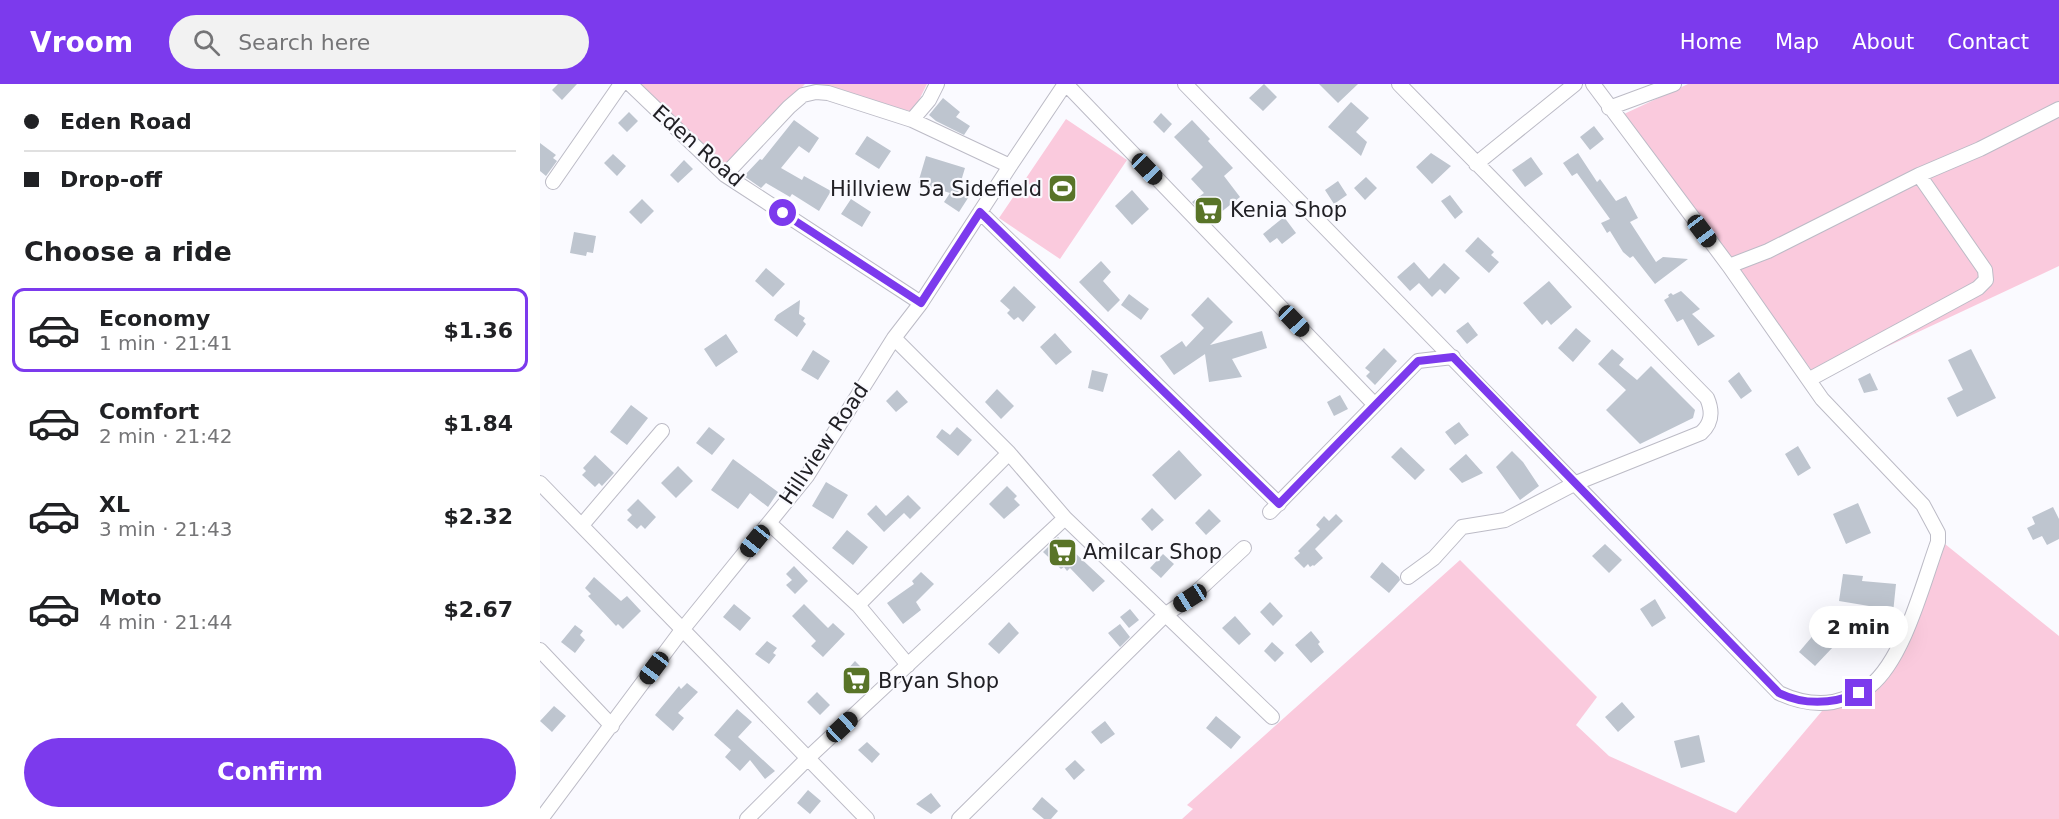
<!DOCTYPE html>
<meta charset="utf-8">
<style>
:root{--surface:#fff;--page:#f2f2f2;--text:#202124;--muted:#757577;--line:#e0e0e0;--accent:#7c3aed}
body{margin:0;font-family:"DejaVu Sans",sans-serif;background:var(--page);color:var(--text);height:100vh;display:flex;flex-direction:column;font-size:22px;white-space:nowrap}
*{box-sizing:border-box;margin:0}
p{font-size:20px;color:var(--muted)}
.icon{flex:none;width:33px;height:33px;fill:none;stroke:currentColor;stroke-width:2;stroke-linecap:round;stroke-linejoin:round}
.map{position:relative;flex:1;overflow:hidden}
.panel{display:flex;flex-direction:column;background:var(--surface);width:540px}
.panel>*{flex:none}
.hud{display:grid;align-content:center;height:132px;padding:0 24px;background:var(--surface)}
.end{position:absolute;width:27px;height:27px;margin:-14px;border:8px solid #7c3aed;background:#fff;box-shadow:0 0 0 3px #fff}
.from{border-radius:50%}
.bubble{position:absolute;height:42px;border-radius:21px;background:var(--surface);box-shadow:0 6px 24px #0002;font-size:20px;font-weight:600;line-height:42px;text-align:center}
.car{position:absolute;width:18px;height:36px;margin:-18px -9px;border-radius:8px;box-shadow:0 0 4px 2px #0007;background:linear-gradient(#222 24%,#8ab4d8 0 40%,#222 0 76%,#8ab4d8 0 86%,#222 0)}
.hud b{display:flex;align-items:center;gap:21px;height:57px;font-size:22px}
.hud b+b{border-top:2px solid var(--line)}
.hud i{width:15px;height:15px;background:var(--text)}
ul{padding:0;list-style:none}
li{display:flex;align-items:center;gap:18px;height:84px;margin:0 12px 9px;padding:0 12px;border:3px solid transparent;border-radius:12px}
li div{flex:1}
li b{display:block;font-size:22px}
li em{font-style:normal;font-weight:600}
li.selected{border-color:var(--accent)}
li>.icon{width:54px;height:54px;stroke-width:1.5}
h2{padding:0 24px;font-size:27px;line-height:72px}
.cta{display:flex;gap:12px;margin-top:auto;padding:12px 24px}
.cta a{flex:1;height:69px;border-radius:36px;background:var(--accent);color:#fff;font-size:24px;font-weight:600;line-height:69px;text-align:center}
header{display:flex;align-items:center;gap:36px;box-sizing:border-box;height:84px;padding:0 30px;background:var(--accent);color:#fff}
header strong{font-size:28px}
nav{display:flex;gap:33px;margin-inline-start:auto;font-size:21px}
.search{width:420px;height:54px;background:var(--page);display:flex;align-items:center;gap:15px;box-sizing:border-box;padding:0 21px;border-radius:33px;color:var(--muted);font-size:22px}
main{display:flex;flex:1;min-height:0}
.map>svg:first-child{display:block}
</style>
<header>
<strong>Vroom</strong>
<div class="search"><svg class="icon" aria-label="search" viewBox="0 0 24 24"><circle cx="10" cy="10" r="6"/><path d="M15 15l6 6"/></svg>Search here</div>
<nav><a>Home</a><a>Map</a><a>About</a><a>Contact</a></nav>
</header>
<main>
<section class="panel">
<div class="hud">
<b><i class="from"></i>Eden Road</b>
<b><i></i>Drop-off</b>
</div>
<h2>Choose a ride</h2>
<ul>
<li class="selected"><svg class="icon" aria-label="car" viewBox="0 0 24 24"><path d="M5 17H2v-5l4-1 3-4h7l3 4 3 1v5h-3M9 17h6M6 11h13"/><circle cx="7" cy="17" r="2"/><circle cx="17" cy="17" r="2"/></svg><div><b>Economy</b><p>1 min · 21:41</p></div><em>$1.36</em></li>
<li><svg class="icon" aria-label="car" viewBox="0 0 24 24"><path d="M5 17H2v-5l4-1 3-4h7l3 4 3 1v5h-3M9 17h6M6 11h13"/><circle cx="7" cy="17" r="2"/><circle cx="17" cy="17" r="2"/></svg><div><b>Comfort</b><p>2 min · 21:42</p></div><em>$1.84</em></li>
<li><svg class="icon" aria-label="car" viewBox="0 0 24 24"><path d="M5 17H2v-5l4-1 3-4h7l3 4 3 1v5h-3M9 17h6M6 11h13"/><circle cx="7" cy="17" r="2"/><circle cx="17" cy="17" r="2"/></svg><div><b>XL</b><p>3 min · 21:43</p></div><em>$2.32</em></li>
<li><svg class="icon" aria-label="car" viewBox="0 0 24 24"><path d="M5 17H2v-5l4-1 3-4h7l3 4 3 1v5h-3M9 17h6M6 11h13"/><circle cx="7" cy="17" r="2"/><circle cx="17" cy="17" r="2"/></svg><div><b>Moto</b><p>4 min · 21:44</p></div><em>$2.67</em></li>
</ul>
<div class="cta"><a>Confirm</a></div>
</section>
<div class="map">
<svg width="1519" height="735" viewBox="0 0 1519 735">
<rect width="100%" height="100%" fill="#fafaff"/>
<path fill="#facadd" d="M 95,0 L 265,0 L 188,82 Z
M 271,0 L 387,0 L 373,28 Z
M 1148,0 L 1519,0 L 1519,182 L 1278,295 L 1084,30 Z
M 526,35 L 587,76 L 520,175 L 459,134 Z
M 1405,460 L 1519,552 L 1519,735 L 642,735 L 653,725 L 647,721 L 920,476 L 1057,613 L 1036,641 L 1069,672 L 1196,729 L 1287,621 L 1321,611 L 1365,552 Z"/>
<path fill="#bec5cf" d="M 18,0 L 37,0 L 22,16 L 12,6 Z
M 724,0 L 737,13 L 723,27 L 709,14 Z
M 779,0 L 818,0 L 798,19 Z
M 403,14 L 420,28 L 416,33 L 430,42 L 424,51 L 396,37 L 389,31 Z
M 811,18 L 829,34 L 816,48 L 827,58 L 821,72 L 788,43 Z
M 89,28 L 98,37 L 87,48 L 78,39 Z
M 621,29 L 632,40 L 624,49 L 613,38 Z
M 254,36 L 279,54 L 269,69 L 259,62 L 241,84 L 262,96 L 264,92 L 291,107 L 279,127 L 252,110 L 250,113 L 226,99 L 221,104 L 204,92 L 220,75 L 222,76 Z
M 652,36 L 670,55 L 668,57 L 693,84 L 684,92 L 700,113 L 670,137 L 652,118 L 664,109 L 651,95 L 663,83 L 634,53 Z
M 1054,42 L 1064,55 L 1050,66 L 1040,53 Z
M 327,52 L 351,67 L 339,85 L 315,70 Z
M 0,59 L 16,71 L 13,74 L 17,77 L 6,92 L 0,87 Z
M 891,69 L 911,82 L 892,100 L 876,83 Z
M 1038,69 L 1057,98 L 1060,95 L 1076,117 L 1086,112 L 1098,134 L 1090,138 L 1116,178 L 1123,173 L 1148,175 L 1115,200 L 1093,172 L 1090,174 L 1083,168 L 1070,147 L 1067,149 L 1061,139 L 1070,135 L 1037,89 L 1032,92 L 1023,79 Z
M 73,70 L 86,82 L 77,92 L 64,79 Z
M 386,72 L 425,84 L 418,107 L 428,114 L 419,128 L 404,118 L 410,109 L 378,99 Z
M 991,73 L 1003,90 L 985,103 L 972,86 Z
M 144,76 L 153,85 L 138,99 L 130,91 Z
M 826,93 L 837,104 L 825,116 L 814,104 Z
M 798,97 L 807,111 L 794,120 L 785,106 Z
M 592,106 L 609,125 L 592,141 L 575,122 Z
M 910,111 L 923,128 L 915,135 L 901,117 Z
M 102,115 L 114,127 L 101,140 L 89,128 Z
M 311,115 L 331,128 L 322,143 L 301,130 Z
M 744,133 L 756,149 L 742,160 L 737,154 L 730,159 L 723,150 Z
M 34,148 L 56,152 L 53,169 L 47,168 L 46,172 L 30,169 Z
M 938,153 L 954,168 L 951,171 L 959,178 L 949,189 L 925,167 Z
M 561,177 L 571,188 L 563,197 L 580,216 L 568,228 L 539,198 Z
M 874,178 L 889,195 L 904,179 L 920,194 L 905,210 L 900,205 L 892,213 L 879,199 L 870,207 L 857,193 Z
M 226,184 L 245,200 L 233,213 L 215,197 Z
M 1009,197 L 1032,223 L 1011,241 L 1007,236 L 1002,241 L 983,219 Z
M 474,202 L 496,223 L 483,238 L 478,233 L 474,236 L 467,229 L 470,226 L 460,217 Z
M 1141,207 L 1160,225 L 1152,230 L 1175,252 L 1158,262 L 1143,235 L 1137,238 L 1124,216 L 1129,213 L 1128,211 L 1131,209 L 1133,211 Z
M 589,210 L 609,225 L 601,236 L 581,221 Z
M 668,213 L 693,238 L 670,261 L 722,247 L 727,264 L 692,275 L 702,293 L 669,298 L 665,270 L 634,291 L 620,272 L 642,257 L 646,263 L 664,244 L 651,231 Z
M 260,216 L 259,230 L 265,234 L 263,237 L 266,240 L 257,253 L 234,236 L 237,231 Z
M 928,238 L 938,251 L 927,260 L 916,247 Z
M 1036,244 L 1051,257 L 1033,278 L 1018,264 Z
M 515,249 L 532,268 L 516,281 L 500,263 Z
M 186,250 L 198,268 L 176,283 L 164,265 Z
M 844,264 L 857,277 L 835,301 L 826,292 L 830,288 L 825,284 Z
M 1072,265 L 1084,275 L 1079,281 L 1097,296 L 1111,282 L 1155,326 L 1153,334 L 1100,360 L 1066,326 L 1086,306 L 1058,280 Z
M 1431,265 L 1456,314 L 1417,333 L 1407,314 L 1423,306 L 1408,276 Z
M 273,266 L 290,277 L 278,296 L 261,286 Z
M 552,286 L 568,290 L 563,308 L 548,304 Z
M 1199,288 L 1212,307 L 1201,315 L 1188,297 Z
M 1330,289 L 1338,306 L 1324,309 L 1318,295 Z
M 457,305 L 474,322 L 461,335 L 445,318 Z
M 357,306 L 368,318 L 356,328 L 346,317 Z
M 800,311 L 808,325 L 794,332 L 787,318 Z
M 91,321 L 108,334 L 87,361 L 70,348 Z
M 919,338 L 929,351 L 915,361 L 905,348 Z
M 169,343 L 185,355 L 172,371 L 156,359 Z
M 417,343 L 432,356 L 418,372 L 396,353 L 402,345 L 410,351 Z
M 1258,362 L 1271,384 L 1258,392 L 1245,370 Z
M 861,363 L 885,386 L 875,396 L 851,373 Z
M 639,366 L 662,391 L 635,416 L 612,391 Z
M 972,367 L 983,378 L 999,402 L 980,416 L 956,383 Z
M 926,370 L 943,389 L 922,399 L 909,385 Z
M 55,371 L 74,389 L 62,402 L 59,399 L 55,403 L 42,391 L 46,387 L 43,384 Z
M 193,375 L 238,408 L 228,423 L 210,409 L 198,425 L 171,406 Z
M 138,382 L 153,397 L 136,414 L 121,399 Z
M 286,398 L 308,411 L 293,435 L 272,422 Z
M 467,402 L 477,412 L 474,415 L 480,421 L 464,435 L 449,420 Z
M 368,411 L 381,424 L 370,435 L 364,429 L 344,448 L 327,430 L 336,421 L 346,432 Z
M 98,415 L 116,433 L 105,445 L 101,441 L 97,445 L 87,436 L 92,431 L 87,426 Z
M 1318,419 L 1331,449 L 1306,460 L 1293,430 Z
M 1513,423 L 1519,435 L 1519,455 L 1507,461 L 1502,452 L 1493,456 L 1487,444 L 1495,440 L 1492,433 Z
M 612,424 L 624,436 L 612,447 L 601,435 Z
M 669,425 L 681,437 L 666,451 L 655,439 Z
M 796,430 L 803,437 L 775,465 L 783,474 L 774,482 L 773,481 L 770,483 L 768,480 L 764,484 L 754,474 L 760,469 L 758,467 L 780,445 L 776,441 L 784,432 L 789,437 Z
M 307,446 L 328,463 L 313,481 L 292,464 Z
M 518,453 L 565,497 L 553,508 L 530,484 L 527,487 L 524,483 L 521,485 L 503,468 Z
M 1065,460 L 1082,476 L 1069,489 L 1052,472 Z
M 623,470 L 634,480 L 621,494 L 610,484 Z
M 842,478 L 859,493 L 860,496 L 849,509 L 830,493 Z
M 254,482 L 268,497 L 255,510 L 246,501 L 252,496 L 246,490 Z
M 381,488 L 394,500 L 376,518 L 381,526 L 363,540 L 347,519 L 374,500 L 372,497 Z
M 1303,490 L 1323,492 L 1322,497 L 1356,500 L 1353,529 L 1329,527 L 1329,522 L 1299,517 Z
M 54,493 L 81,517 L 87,512 L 101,527 L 83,545 L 78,540 L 76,542 L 48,512 L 51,510 L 45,504 Z
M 1115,515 L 1126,534 L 1112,543 L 1100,525 Z
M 730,518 L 743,532 L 733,542 L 720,528 Z
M 194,520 L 211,534 L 200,547 L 183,533 Z
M 264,520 L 288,544 L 293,539 L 305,550 L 283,573 L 271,562 L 276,557 L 252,532 Z
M 590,525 L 599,536 L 589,544 L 580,533 Z
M 695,532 L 711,550 L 699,561 L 682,544 Z
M 469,538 L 479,549 L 459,570 L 448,560 Z
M 580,540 L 590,553 L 580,563 L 568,549 Z
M 35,541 L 43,547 L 40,551 L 45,556 L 35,569 L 21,558 Z
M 771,547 L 780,558 L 778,560 L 784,568 L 771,579 L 755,561 Z
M 1276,548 L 1293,563 L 1275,582 L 1259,568 Z
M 227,557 L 237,564 L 233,569 L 236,571 L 229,580 L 215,570 Z
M 732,558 L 744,569 L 735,578 L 724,567 Z
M 315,577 L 325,587 L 316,597 L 306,587 Z
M 147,599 L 158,608 L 138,629 L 144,634 L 133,647 L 115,631 L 139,602 L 141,605 Z
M 277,608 L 290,621 L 280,631 L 267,618 Z
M 1082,618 L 1095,633 L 1078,648 L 1065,633 Z
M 14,622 L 26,632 L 12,648 L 0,637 Z
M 197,625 L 212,638 L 198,653 L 235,687 L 225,695 L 210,676 L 200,687 L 185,673 L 191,666 L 174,651 Z
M 676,632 L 701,653 L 691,665 L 666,644 Z
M 565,637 L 575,650 L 561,660 L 551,648 Z
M 1159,651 L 1165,678 L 1141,684 L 1134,657 Z
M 327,658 L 340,670 L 332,679 L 318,666 Z
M 535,676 L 545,686 L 534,696 L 525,685 Z
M 268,706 L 281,717 L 270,730 L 257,719 Z
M 391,709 L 401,722 L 391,730 L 376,720 Z
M 502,713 L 518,727 L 511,735 L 504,735 L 492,725 Z"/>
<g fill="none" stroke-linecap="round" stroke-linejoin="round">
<defs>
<path id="minor" d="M 90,0 L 185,91 L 381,219
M 526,0 L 835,321
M 645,0 L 1239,609 C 1256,617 1274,621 1293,618 C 1306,615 1319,611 1330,602 C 1364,575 1383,499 1398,458 L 1398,449 L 1383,421 L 1282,315 L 1189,182 L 1053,0
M 859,0 L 1167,314 C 1173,328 1172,339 1161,349 L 1036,399 L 965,436 L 922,443 L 894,474 L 868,493
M 1069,24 L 1134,0
M 372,36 L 389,16 L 397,0
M 936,80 L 1035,0
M 185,91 L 249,23 L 263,11 L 276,8 L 288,9 L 372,36 L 470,82
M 13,98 L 81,0
M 440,128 L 739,420
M 1189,182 L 1228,167 L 1379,91 L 1440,65 L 1519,25
M 354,254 L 469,369 L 525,434 L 732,633
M 1270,295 L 1438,204 L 1446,196 L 1445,186 L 1379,91
M 0,399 L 327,735
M 730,428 L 878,277 L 913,273
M 229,439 L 318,521 L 368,581
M 42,441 L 122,347
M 318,521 L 469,369
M 0,566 L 72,642
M 1,735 L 142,546 L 267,392 L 354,254 L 381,219 L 470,82 L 525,0
M 207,735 L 268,674 L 525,434
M 419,735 L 626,530 L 650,514 L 704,464"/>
</defs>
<use href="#minor" stroke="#bcbbc6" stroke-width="16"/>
<use href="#minor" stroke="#fff" stroke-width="14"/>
</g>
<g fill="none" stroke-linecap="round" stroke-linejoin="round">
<path stroke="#7c3aed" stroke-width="8" d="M 243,129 L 381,219 L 440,128 L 739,420 L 878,277 L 913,273 L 1239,609 C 1266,622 1292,620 1319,609"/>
</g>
<defs>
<symbol id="stadium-square" viewBox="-11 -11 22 22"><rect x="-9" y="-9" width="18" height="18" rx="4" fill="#597428" stroke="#fafaff"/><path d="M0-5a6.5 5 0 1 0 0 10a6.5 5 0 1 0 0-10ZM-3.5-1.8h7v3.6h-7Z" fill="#fff"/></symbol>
<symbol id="supermarket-square" viewBox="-11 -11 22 22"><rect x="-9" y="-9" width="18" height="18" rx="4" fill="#597428" stroke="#fafaff"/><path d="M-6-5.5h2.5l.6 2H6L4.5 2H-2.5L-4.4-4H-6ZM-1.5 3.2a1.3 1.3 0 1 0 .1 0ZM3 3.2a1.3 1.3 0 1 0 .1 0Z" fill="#fff"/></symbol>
</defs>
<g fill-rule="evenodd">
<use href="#stadium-square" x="506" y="88" width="33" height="33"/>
<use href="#supermarket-square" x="652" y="110" width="33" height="33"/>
<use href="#supermarket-square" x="506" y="452" width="33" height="33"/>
<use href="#supermarket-square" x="300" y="580" width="33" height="33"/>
</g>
<g text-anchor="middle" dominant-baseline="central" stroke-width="4.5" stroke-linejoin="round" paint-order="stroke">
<g font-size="21" fill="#212025" stroke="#fafaff">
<text transform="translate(158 62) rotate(41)">Eden Road</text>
<text transform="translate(284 360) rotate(-56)">Hillview Road</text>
</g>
<g font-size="21" fill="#212025" stroke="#fafaff" text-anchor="start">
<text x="502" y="105" text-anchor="end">Hillview 5a Sidefield</text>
<text x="690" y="126">Kenia Shop</text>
<text x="543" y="468">Amilcar Shop</text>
<text x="338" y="597">Bryan Shop</text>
</g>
</g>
</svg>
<i class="end from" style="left:243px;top:129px"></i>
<i class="end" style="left:1319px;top:609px"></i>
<div class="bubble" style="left:1269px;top:522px;width:99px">2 min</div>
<i class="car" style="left:607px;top:85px;rotate:136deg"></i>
<i class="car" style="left:1162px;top:147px;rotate:143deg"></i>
<i class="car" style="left:754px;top:237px;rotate:136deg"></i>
<i class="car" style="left:215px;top:457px;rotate:219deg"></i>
<i class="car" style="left:650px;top:514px;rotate:238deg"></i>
<i class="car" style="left:114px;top:584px;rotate:217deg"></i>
<i class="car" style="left:302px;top:643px;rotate:47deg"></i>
</div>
</main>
